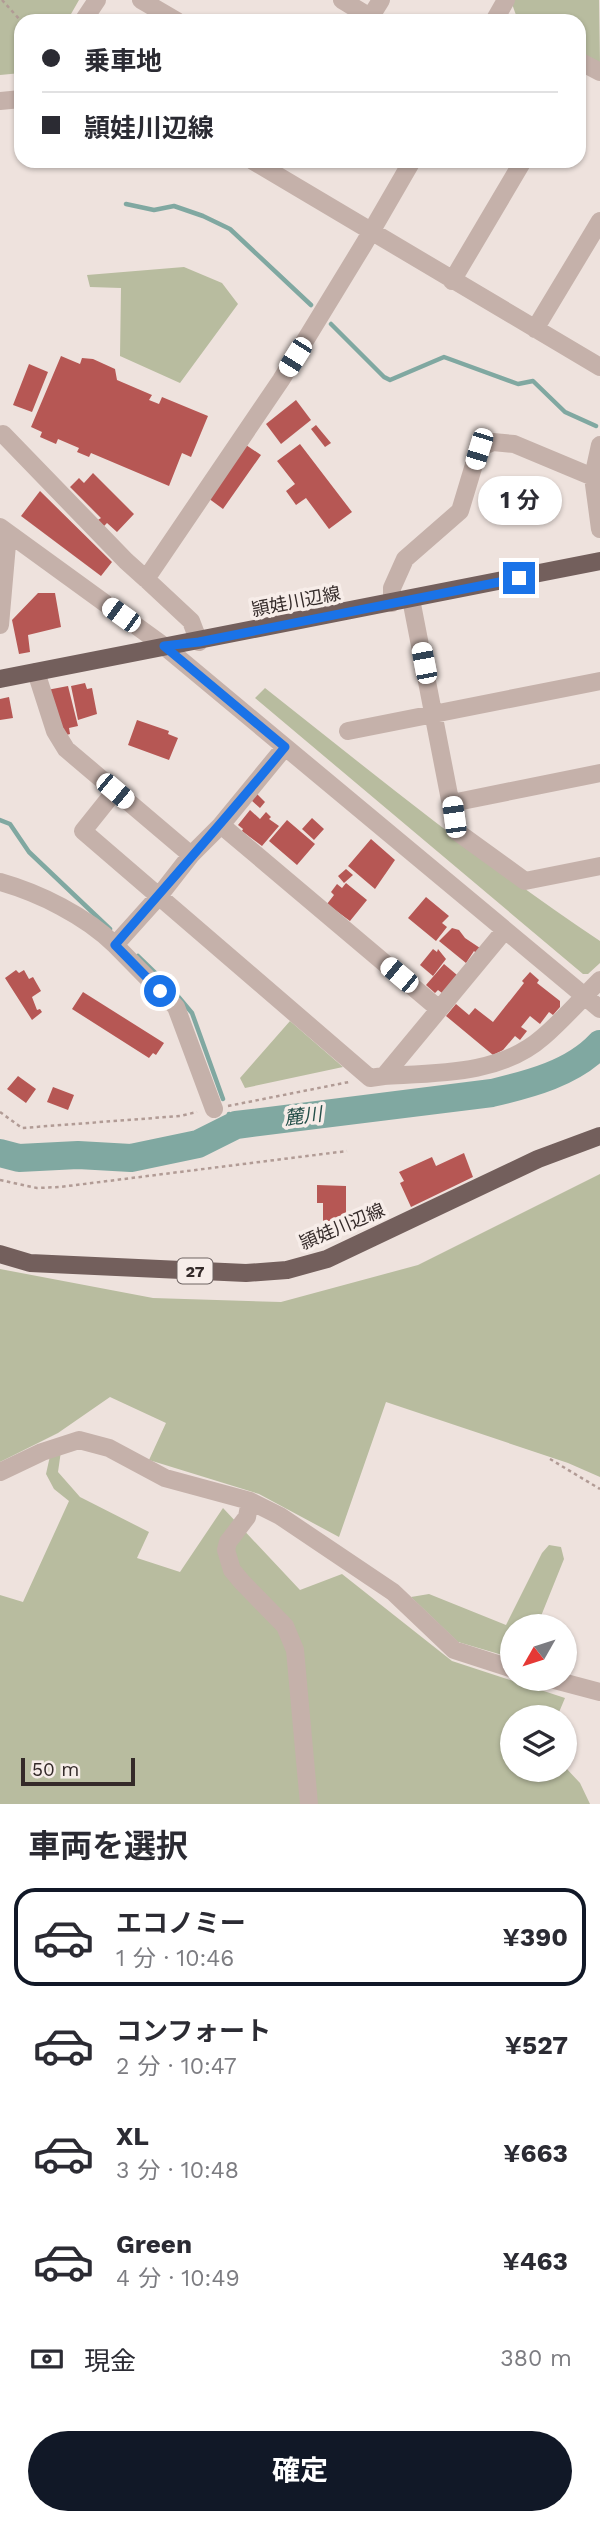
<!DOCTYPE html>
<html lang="ja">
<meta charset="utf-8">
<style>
:root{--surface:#fff;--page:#f7f7f7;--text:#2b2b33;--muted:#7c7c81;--line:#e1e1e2;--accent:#111827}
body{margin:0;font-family:"Work Sans","Noto Sans JP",sans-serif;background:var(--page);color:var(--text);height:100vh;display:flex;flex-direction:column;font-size:26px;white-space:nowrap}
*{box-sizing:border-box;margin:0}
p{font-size:23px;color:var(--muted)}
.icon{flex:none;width:38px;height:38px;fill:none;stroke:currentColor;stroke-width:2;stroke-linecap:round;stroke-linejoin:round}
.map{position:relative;height:1804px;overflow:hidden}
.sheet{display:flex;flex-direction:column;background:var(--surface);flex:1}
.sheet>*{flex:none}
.hud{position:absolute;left:14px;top:14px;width:572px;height:154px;border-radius:21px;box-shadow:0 2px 5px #0004;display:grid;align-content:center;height:154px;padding:0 28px;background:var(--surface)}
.needle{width:46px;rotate:231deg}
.buttons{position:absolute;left:500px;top:1614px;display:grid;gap:14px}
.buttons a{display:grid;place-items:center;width:77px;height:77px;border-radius:50%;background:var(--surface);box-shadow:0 2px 5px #0004;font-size:35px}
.scale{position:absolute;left:21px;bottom:18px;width:114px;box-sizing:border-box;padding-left:7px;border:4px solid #342a29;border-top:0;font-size:19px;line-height:24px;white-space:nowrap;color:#342a29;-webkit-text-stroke:5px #f7ede9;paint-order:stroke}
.end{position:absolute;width:32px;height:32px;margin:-16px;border:9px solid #1a73e8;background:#fff;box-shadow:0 0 0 4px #fff}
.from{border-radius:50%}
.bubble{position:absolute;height:49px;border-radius:24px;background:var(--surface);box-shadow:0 2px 5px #0004;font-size:23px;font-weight:700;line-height:49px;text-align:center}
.car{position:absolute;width:21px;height:42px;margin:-21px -10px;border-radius:9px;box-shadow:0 0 5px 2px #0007;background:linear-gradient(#fff 24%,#345 0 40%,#fff 0 76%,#345 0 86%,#fff 0)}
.hud b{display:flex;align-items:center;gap:24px;height:66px;font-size:26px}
.hud b+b{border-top:2px solid var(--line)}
.hud i{width:18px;height:18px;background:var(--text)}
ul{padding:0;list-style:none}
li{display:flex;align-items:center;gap:21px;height:98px;margin:0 14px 10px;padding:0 14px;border:4px solid transparent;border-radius:21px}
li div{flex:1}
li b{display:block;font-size:26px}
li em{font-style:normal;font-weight:700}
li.on{border-color:var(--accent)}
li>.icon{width:63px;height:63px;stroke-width:1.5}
h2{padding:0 28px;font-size:32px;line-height:84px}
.pay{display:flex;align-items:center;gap:18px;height:77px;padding:0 28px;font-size:26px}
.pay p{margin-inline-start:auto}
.action{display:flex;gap:14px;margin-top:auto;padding:14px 28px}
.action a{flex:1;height:80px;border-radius:42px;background:var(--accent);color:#fff;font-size:28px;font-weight:700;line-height:80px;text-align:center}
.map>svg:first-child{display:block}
</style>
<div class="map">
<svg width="600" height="1804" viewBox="0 0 600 1804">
<rect width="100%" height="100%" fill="#eee2dd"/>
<path fill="#b8bc9f" d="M 0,0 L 79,0 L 67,21 L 21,21 L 21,73 L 0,75 Z
M 514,0 L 599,0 L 600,64 L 579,52 L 579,21 L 526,21 L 516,15 L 512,4 Z
M 184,267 L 222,283 L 238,304 L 180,383 L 120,356 L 121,288 L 90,287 L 87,275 Z
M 265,688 C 375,775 483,863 600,941 L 600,963 L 588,974 L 583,974 L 255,698 Z
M 290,1021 L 343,1067 L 245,1088 L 240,1078 Z
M 600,1174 L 600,1477 L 568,1463 L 386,1402 L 339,1537 L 259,1494 L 149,1460 L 166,1423 L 110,1397 L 58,1433 L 0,1462 L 0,1269 L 153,1298 L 281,1302 L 418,1265 Z
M 61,1451 L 58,1472 L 80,1497 L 149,1532 L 137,1558 L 180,1572 L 223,1508 L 300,1590 L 342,1574 L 452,1661 L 565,1698 L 557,1717 L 513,1717 L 513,1769 L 565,1769 L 565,1767 L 580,1783 L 590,1804 L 0,1804 L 0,1595 L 23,1602 L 69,1501 L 54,1489 L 46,1474 L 50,1456 Z
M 549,1545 L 561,1547 L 564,1559 L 537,1626 L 513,1626 L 513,1658 L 458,1642 L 411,1597 L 429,1594 L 506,1625 L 542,1553 Z"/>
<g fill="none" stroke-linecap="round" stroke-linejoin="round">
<path stroke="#80a8a1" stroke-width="4.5" d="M 126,204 L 154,210 L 174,206 L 203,216 L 230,229 L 311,305
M 331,324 L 384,377 L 390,380 L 444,357 L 518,384 L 533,381 L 565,412 L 596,426
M 0,820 L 10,824 L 29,852 L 110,929
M 138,956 L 171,988 L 192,1013 L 223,1099
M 229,1114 L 236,1125"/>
<path stroke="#80a8a1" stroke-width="28" d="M 0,1153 L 19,1158 L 78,1155 L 131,1158 L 198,1144 L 236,1125 L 492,1093 C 530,1084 573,1073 600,1044"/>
</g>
<path fill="#b65754" d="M 61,356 L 80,364 L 82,358 L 93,359 L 115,369 L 117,380 L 152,395 L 149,400 L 159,404 L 162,397 L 208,416 L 191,457 L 182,453 L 169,486 L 91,453 L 89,457 L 77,452 L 79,448 L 58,439 L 56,444 L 40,437 L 42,432 L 31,427 Z
M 29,364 L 48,372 L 32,412 L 13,405 Z
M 296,400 L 311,420 L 281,444 L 266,424 Z
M 316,425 L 331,443 L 325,447 L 311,429 Z
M 300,444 L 352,512 L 329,529 L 306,498 L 296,505 L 286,491 L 295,484 L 277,461 Z
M 246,445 L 261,455 L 223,509 L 208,498 Z
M 93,473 L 134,514 L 117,532 L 107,523 L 104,526 L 98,520 L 101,518 L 70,487 L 79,478 L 84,483 Z
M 40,491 L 112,562 L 101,576 L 21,516 Z
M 38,593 L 55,593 L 61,627 L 28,635 L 30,652 L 19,654 L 12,620 Z
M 85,683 L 87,689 L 92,688 L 97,714 L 78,720 L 71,686 Z
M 68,686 L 78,726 L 69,728 L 70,734 L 63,736 L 47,690 Z
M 9,697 L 13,718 L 0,720 L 0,699 Z
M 137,720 L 169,731 L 168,734 L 178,738 L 169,760 L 128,745 Z
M 257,794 L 265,802 L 260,808 L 251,800 Z
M 250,810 L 260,819 L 266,812 L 271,817 L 269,819 L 279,826 L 262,846 L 242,831 L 243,829 L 238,825 Z
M 312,818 L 324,829 L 314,840 L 302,829 Z
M 287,820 L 315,844 L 297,865 L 269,841 Z
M 371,839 L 395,860 L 375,889 L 348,866 Z
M 346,869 L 353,875 L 344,883 L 338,876 Z
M 346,883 L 367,900 L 350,921 L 327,904 L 334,895 L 331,892 L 337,884 L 342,888 Z
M 426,897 L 449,916 L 442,923 L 447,927 L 436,941 L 408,918 Z
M 452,928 L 459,930 L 465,938 L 480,948 L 476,953 L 474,951 L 466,963 L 439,941 Z
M 433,949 L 437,952 L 438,949 L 446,959 L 433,976 L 420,965 Z
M 444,964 L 457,975 L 442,993 L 438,990 L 435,993 L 426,985 Z
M 16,970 L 19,973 L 24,970 L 29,979 L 33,977 L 41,991 L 32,997 L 37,1010 L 40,1009 L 42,1012 L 32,1020 L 5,978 Z
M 530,972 L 539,980 L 537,983 L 560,1001 L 560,1007 L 553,1015 L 549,1012 L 540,1024 L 530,1016 L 521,1027 L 527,1031 L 520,1040 L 515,1036 L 503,1050 L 493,1055 L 446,1016 L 456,1004 L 469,1015 L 475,1008 L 493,1022 L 524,983 L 522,981 Z
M 83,992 L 164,1043 L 156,1055 L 153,1053 L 149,1058 L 72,1009 Z
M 18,1076 L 36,1089 L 26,1103 L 7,1089 Z
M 53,1087 L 74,1095 L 68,1110 L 47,1102 Z
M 464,1153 L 473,1177 L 411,1207 L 400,1183 L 404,1181 L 399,1172 L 432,1157 L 436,1166 Z
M 317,1185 L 346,1186 L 346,1221 L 323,1221 L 323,1203 L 317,1203 Z"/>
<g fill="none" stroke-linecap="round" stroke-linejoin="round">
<path stroke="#b19b95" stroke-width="2.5" stroke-dasharray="3.5 3.5" stroke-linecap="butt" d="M 2,0 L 21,21
M 228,1106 L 349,1082
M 0,1112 L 22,1128 L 180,1116 L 197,1112
M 0,1180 L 37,1188 L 60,1187 L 347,1151
M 550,1459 L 600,1489"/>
<path stroke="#c5b1aa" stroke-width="18" d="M 141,0 L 177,21
M 342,0 L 370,17
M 83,21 L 97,0
M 368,21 L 381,0
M 494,21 L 506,0
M 579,61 L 600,72
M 0,101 L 21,99
M 253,161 L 600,367
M 452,281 L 523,161
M 535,329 L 600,221
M 3,434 L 126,561 L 146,579
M 600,445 L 593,477 L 600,529
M 0,527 L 164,646 L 600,1009
M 411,599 L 456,831 L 525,881 L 600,866
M 392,603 L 392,588 L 405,559 L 460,511 L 479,448 L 493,442 L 514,444 L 593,477
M 0,625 L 8,533
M 199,642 L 191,621 L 146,579 L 281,380 L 364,244 L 412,161
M 36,672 L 55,731 L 66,749 L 191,855
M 348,731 L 600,681
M 115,791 L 83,831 L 370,1078 L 384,1076 L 505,930
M 452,803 L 600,773
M 221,825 L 439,1009
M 0,882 C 39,893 86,916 115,945 L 159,896 L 191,855 L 221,825 L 285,747
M 115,945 L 176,1007 L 214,1109
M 384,1076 C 437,1073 500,1075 543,1037 C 563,1020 581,999 600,980
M 0,1472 L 42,1452 L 79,1440 L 109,1448 L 165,1478 L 250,1501 L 280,1516 L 393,1592 L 454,1650 L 513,1669
M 250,1501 L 247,1517 L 228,1542 L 226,1550 L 232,1570 L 242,1582 L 285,1626 L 295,1650 L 309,1804
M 547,1678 L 600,1692"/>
<path stroke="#735f5c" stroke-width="18" d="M 0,679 L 600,561
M 0,1254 L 30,1263 L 246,1273 L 287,1270 L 327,1259 L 538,1159 L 600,1136"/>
</g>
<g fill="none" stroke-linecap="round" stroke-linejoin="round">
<path stroke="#1a73e8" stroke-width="9" d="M 160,991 L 115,945 C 172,879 230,814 285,747 L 164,646 L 199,642 L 519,578"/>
</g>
<g text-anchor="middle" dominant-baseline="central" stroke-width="7" stroke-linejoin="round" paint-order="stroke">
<rect fill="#f7ede9" stroke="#6e6463" stroke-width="2" x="177.5" y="1258.5" width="35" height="25" rx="5"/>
<g font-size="16" font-weight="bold" fill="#342a29">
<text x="195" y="1271">27</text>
</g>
<g font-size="18" fill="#342a29" stroke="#f7ede9">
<text transform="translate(296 601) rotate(-11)">頴娃川辺線</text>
<text transform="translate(342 1226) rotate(-23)">頴娃川辺線</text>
</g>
<g font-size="19" font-style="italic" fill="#244f49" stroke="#f7ede9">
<text transform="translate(303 1116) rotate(-7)">麓川</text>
</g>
</g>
</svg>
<div class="buttons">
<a><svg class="needle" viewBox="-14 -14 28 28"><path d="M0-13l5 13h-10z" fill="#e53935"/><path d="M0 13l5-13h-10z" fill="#7c7c81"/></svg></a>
<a><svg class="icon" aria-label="layers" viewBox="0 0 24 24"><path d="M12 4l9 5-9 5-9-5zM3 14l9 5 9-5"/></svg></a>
</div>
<div class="scale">50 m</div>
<i class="end from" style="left:160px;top:991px"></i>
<i class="end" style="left:519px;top:578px"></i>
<div class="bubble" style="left:478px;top:476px;width:84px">1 分</div>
<i class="car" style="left:295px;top:357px;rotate:212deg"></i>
<i class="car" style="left:479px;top:449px;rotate:197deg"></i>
<i class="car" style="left:121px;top:615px;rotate:306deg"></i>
<i class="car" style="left:424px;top:663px;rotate:349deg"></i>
<i class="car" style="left:115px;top:791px;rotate:130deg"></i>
<i class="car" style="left:454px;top:817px;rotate:352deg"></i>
<i class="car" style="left:399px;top:975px;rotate:310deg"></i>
<div class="hud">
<b><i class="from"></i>乗車地</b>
<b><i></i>頴娃川辺線</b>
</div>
</div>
<section class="sheet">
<h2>車両を選択</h2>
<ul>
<li class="on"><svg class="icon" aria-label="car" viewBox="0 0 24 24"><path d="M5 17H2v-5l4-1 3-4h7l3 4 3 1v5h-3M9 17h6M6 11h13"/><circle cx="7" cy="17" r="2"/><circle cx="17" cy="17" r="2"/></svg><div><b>エコノミー</b><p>1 分 · 10:46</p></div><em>¥390</em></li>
<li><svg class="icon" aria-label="car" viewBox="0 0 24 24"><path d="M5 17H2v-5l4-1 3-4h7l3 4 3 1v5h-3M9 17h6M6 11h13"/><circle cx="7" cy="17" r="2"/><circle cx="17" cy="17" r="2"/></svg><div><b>コンフォート</b><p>2 分 · 10:47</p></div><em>¥527</em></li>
<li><svg class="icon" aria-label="car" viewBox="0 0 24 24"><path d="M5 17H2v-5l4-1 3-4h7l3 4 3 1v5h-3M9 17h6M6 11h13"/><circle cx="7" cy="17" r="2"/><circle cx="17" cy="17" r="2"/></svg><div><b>XL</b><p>3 分 · 10:48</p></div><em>¥663</em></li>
<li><svg class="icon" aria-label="car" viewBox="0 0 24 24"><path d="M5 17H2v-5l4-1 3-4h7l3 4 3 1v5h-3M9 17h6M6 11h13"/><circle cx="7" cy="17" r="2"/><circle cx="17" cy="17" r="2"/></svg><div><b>Green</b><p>4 分 · 10:49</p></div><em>¥463</em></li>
</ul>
<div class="pay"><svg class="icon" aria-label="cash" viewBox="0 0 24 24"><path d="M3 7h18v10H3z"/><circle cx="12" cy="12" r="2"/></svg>現金<p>380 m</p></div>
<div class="action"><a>確定</a></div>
</section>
